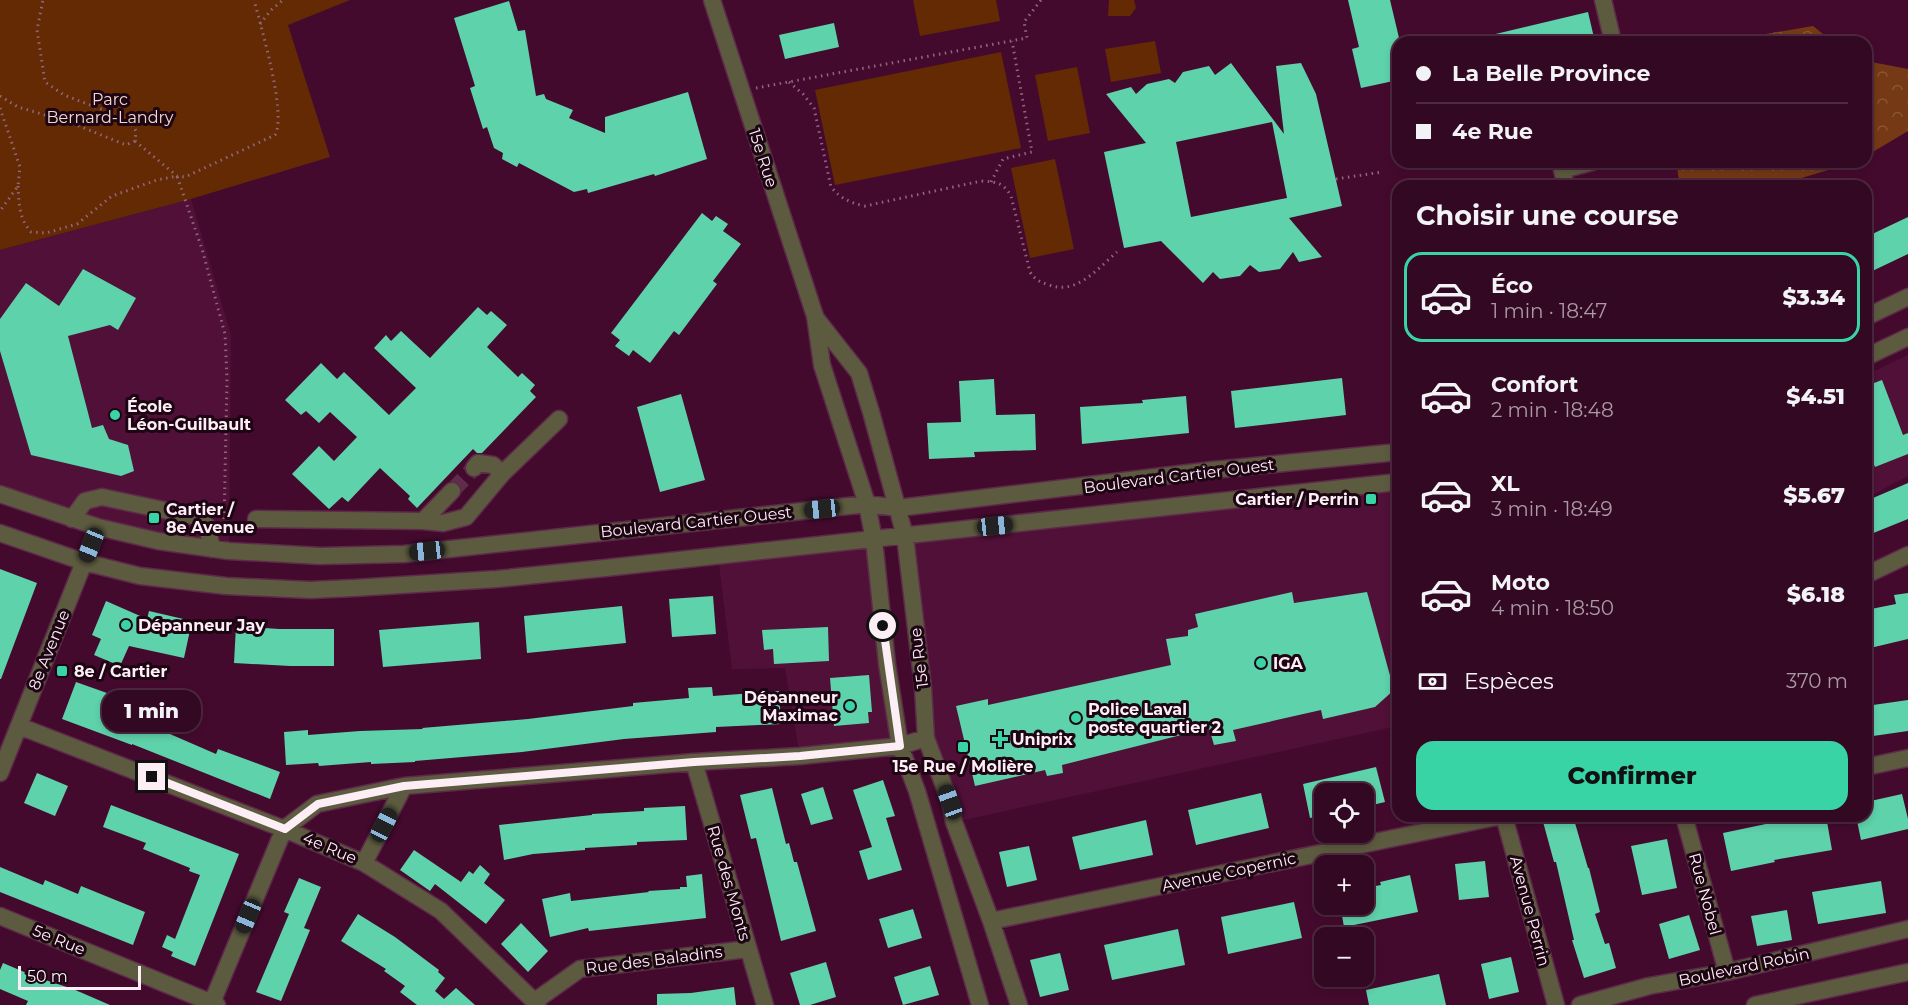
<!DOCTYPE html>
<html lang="fr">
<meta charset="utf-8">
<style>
:root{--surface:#330822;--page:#3e162f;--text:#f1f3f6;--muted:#a99aa5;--line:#4e2940;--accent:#39d4a5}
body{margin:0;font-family:Montserrat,sans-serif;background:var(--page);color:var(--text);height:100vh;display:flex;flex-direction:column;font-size:22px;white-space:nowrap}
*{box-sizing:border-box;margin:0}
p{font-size:20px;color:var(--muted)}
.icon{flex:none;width:33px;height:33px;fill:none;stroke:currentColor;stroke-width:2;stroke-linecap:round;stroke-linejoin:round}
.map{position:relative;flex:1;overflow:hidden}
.sheet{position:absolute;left:1392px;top:180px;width:480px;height:642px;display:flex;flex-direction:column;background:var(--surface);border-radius:18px;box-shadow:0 3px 9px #0003,0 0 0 2px var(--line)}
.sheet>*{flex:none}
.banner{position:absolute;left:1392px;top:36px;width:480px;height:132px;border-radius:18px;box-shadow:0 3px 9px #0003,0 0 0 2px var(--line);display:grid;align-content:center;height:132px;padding:0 24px;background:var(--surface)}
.controls{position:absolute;left:1314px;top:783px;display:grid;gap:12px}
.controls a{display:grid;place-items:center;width:60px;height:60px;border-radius:12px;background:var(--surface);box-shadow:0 3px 9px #0003,0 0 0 2px var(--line);font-size:30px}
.scale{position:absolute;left:18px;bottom:15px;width:123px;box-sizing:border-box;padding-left:6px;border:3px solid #fdeef5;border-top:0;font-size:16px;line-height:21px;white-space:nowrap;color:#fdeef5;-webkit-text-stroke:4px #1d0513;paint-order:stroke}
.end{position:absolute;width:27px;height:27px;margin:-14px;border:8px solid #fdeef5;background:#111;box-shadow:0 0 0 3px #111}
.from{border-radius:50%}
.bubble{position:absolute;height:42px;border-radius:18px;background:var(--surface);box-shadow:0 3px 9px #0003,0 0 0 2px var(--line);font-size:20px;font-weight:800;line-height:42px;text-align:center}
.car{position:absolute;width:18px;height:36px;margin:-18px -9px;border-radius:8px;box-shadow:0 0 4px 2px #0007;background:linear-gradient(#222 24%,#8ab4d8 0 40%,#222 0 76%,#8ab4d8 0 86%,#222 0)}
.banner b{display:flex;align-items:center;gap:21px;height:57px;font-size:22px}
.banner b+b{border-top:2px solid var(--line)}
.banner i{width:15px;height:15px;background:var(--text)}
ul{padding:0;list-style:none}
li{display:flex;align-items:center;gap:18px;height:90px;margin:0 12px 9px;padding:0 12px;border:3px solid transparent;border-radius:18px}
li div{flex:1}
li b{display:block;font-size:22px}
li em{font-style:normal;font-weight:800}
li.on{border-color:var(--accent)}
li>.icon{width:54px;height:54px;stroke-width:1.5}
h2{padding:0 24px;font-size:27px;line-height:72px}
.pay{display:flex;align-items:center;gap:15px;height:66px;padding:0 24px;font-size:22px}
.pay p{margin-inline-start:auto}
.button{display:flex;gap:12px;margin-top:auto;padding:12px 24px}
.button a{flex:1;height:69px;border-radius:18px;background:var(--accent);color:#111;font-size:24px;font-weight:800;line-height:69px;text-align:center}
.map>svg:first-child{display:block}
</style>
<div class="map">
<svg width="1908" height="1005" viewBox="0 0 1908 1005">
<defs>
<pattern id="forest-crowns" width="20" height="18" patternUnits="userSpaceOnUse" patternTransform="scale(1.5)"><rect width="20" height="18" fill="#753915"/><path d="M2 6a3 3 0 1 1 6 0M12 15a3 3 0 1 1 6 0" fill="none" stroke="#8a5638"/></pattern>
</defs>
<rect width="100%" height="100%" fill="#440a2e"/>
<path fill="#511038" d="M 191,199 L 231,335 L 229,551 L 0,494 L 0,250 Z
M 1908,355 L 1908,476 L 1872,495 L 1866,484 L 1866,375 Z
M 1398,482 L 1398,726 L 954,822 L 926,738 L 905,536 Z
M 874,540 L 900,746 L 800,756 L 785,668 L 732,669 L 718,556 Z"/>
<path fill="url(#forest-crowns)" d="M 1813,26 L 1833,42 L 1743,42 L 1748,37 Z
M 1866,61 L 1908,69 L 1908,131 L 1866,156 Z
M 1676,162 L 1855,162 L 1775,186 L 1680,186 Z"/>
<path fill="#632a04" d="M 0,0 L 350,0 L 288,25 L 330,157 L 191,199 L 0,250 Z
M 913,0 L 996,0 L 1000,21 L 920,36 Z
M 1109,0 L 1134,0 L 1136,8 L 1130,16 L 1108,16 Z
M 1155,41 L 1161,73 L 1111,82 L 1105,49 Z
M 1001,52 L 1021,148 L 835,185 L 815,90 Z
M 1077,67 L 1090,133 L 1048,141 L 1035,75 Z
M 1055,159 L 1074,249 L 1030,258 L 1011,168 Z"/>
<path fill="#5ed2aa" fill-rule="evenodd" d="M 1348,0 L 1390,0 L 1400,42 L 1398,42 L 1398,80 L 1361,88 L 1352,49 L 1359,47 Z
M 509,1 L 518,31 L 525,30 L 536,96 L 544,94 L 546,99 L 573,110 L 569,118 L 605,133 L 605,117 L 688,92 L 707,159 L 655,176 L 654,174 L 588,193 L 587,189 L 574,192 L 519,163 L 517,167 L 502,159 L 503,153 L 494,148 L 487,127 L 483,129 L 470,88 L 475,86 L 454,18 Z
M 1588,12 L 1595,42 L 1483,42 L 1483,37 Z
M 834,23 L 839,47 L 785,59 L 779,35 Z
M 1231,63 L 1284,134 L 1276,66 L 1301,63 L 1316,94 L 1342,206 L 1289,218 L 1322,257 L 1299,262 L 1293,252 L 1280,269 L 1259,272 L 1250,265 L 1240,276 L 1220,279 L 1213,272 L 1203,283 L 1161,241 L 1124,248 L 1104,152 L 1146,143 L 1106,94 L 1131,87 L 1136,94 L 1147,84 L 1169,79 L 1175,83 L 1183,72 L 1209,66 L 1215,75 ZM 1272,122 L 1287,198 L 1191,217 L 1176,142 Z
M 702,213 L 712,221 L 716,216 L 728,224 L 723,231 L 741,244 L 713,281 L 717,284 L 679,335 L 674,331 L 650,363 L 633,350 L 629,356 L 615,346 L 620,340 L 611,333 Z
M 1908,217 L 1908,254 L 1866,274 L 1866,237 Z
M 83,269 L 136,298 L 118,330 L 110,325 L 68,336 L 92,428 L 103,425 L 109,439 L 128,445 L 134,471 L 121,476 L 31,455 L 0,351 L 0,319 L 26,283 L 59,306 Z
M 478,307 L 487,315 L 491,311 L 507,325 L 487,347 L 518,377 L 522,373 L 535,385 L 530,391 L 536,397 L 482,453 L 477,453 L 473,449 L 417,508 L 408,499 L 410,496 L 380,468 L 348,502 L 342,497 L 329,509 L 292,474 L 319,446 L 334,461 L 357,437 L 330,412 L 319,423 L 306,411 L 301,415 L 285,400 L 321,363 L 337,379 L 344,372 L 389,415 L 416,388 L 374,348 L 386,335 L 391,341 L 401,331 L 430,358 Z
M 1342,378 L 1346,415 L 1235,428 L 1231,391 Z
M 994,379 L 996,415 L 1035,414 L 1036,450 L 974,452 L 975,457 L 929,459 L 927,423 L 961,422 L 959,381 Z
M 1882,380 L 1903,435 L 1908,433 L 1908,454 L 1875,467 L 1866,445 L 1866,386 Z
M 681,394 L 705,480 L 660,492 L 637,407 Z
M 1186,396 L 1189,433 L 1082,444 L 1080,407 L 1143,403 L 1142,400 Z
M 1908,483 L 1908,519 L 1866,536 L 1866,501 Z
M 0,569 L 37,583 L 1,679 L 0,679 Z
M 1292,592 L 1294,603 L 1367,592 L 1394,690 L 1375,707 L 1323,719 L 1321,710 L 1233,730 L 1236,741 L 1214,745 L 1209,728 L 1062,765 L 1063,773 L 1047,776 L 1045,770 L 975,786 L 956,706 L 988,699 L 988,705 L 1171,665 L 1166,639 L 1188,636 L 1188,630 L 1198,627 L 1195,614 Z
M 1908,593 L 1908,639 L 1866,649 L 1866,610 L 1896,604 L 1894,595 Z
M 713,596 L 716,634 L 672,637 L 669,599 Z
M 106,601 L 147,619 L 149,611 L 192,621 L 184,658 L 129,646 L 120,666 L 94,655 L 101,639 L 92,635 Z
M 622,606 L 626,643 L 527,653 L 524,616 Z
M 479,622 L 481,659 L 383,667 L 379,630 Z
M 236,626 L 279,629 L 334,629 L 334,666 L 290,666 L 234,663 Z
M 828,627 L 829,661 L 774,664 L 773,649 L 764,650 L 762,630 Z
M 869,675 L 872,712 L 868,712 L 869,723 L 834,726 L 830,678 Z
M 76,682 L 107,693 L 102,707 L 147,724 L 152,712 L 162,716 L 164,712 L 176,717 L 170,734 L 216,754 L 218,749 L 280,772 L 270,799 L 132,744 L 132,745 L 62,719 Z
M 712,687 L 713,696 L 779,691 L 781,724 L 716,727 L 716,732 L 624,739 L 522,752 L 415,761 L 415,762 L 371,764 L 371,762 L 319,766 L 318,763 L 286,765 L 284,732 L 308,730 L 308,735 L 360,731 L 423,729 L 422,728 L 528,719 L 633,706 L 633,703 L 689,698 L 688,688 Z
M 1908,700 L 1908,731 L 1866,737 L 1866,706 Z
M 1376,767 L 1385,802 L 1364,807 L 1364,794 L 1324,794 L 1324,815 L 1310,818 L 1303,784 Z
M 37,773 L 68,786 L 55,816 L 24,803 Z
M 883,780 L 895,816 L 886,818 L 902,870 L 868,880 L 859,851 L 872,847 L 853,790 Z
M 823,787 L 833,819 L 811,825 L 801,794 Z
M 772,788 L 786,844 L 789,843 L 794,862 L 797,862 L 816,931 L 781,941 L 756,838 L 751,839 L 740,795 Z
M 1261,793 L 1269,828 L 1196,845 L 1188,810 Z
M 1902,794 L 1908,819 L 1908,829 L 1861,840 L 1856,816 L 1866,816 L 1866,802 Z
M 111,805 L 239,854 L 195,966 L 171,956 L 173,952 L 162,947 L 167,935 L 175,939 L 200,875 L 189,871 L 190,868 L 143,849 L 146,843 L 103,827 Z
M 685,806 L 687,840 L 637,842 L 637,845 L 585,848 L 585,850 L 533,854 L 504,860 L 499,825 L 592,815 L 592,814 L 644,811 L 644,808 Z
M 1549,816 L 1573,816 L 1588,868 L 1589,868 L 1600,912 L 1595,914 L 1605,944 L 1609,943 L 1616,968 L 1584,978 L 1572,940 L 1574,940 L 1556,862 L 1554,862 L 1542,818 Z
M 1804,816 L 1826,816 L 1832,850 L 1774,860 L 1775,862 L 1731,871 L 1723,833 Z
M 1146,820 L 1153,855 L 1080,870 L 1072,837 Z
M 1667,839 L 1677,888 L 1642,895 L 1631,846 Z
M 1029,846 L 1037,880 L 1007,887 L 999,852 Z
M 414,850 L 461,882 L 469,871 L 473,874 L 480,865 L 490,874 L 484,883 L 505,900 L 486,924 L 435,884 L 430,891 L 400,870 Z
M 1485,861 L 1489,897 L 1459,900 L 1455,864 Z
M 0,867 L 43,885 L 45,880 L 78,894 L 81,886 L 145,912 L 133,945 L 0,892 Z
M 702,874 L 706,918 L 589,931 L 588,928 L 550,937 L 542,899 L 570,893 L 571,901 L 649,892 L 648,891 L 680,889 L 680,887 L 687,887 L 686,876 Z
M 1410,875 L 1418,912 L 1344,927 L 1340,904 L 1364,904 L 1364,888 L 1381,885 L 1380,882 Z
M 299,878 L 321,887 L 304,928 L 310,930 L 281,1001 L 256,992 L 289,914 L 284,912 Z
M 1881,881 L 1886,913 L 1818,924 L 1812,892 Z
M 1294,902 L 1302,938 L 1228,954 L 1221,917 Z
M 913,909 L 922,938 L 888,948 L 879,919 Z
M 1787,910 L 1792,940 L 1757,946 L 1751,916 Z
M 358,914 L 395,937 L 439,970 L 438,972 L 445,978 L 435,991 L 444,999 L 456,988 L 475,1005 L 417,1005 L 400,992 L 405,986 L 384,971 L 386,969 L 341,941 Z
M 1689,915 L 1700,950 L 1669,959 L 1659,924 Z
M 521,923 L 548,951 L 528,972 L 501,944 Z
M 1178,929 L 1185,965 L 1112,980 L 1104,945 Z
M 1060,953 L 1069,990 L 1040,997 L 1030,960 Z
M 1511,957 L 1519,992 L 1489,999 L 1481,964 Z
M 826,962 L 836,997 L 810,1005 L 800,1005 L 790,973 Z
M 3,963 L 36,977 L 73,989 L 110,1005 L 26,1005 L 28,1001 L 0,989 L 0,970 Z
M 930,966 L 939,995 L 903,1005 L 894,977 Z
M 1439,974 L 1446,1005 L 1369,1005 L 1366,990 Z
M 734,987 L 736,1005 L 657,1005 L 657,994 L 691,993 Z"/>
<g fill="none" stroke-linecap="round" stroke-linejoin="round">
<path stroke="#602c4c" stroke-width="16" stroke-dasharray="16 8" stroke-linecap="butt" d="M 452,491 L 474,468"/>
<defs>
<path id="minor" d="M 712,0 L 815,316 L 822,365 L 867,504 L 874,540 L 887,664 L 900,746 L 917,791 L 980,1005
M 1603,0 L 1613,42
M 1566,186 L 1562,170 L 1592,162
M 815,317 L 859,373 L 871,412 L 905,536 L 923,687 L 926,738 L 950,802 L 954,822 L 991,921 L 1019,1005
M 1866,317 L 1908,297
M 1866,357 L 1908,337
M 474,468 L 478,463 L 493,465 L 502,474
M 0,494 L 98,527 L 158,541 L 229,551 L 321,556 L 404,554 L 867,504 L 898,508 L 1213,470 L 1398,452
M 72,519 L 85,501 L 102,497 L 197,517 L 207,526 L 212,549
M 256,519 L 423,521 L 443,523 L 466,517 L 502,474 L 559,419
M 423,521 L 452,491
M 0,533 L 84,562 L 140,576 L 226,586 L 310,590 L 354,588 L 497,579 L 605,568 L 1398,482
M 1866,575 L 1908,555
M 19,726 L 284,829 L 364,863 L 441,911 L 538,1005
M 694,762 L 765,1005
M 1866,767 L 1908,758
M 0,773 L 98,527
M 1504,816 L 1556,1005
M 1684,816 L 1727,972
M 364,863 L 404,786
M 0,916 L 217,1005
M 991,921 L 1501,816
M 535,1001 L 580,969 L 748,949
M 211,1005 L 284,829 L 317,804 L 404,786 L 694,762 L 800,756 L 900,746 L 926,738
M 1580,1005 L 1649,986 L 1727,972 L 1908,929
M 1755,1005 L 1908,972"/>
</defs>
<use href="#minor" stroke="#5e2a4a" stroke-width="19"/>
<path stroke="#90677f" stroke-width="3" stroke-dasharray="1.5 4.5" stroke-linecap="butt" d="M 260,24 L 271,10 L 283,0
M 789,82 L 803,94 L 814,108 L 831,187 C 841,199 851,203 865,206 L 981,181 C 996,182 1003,182 1011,196 L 1030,272 C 1035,280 1040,282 1049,285 C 1077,295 1097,269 1117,252
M 756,88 L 1027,38 L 1024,22 L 1041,0
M 0,96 L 18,107 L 69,122 L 126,145 L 135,141 L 136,131 L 129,120 L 64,95 L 45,82 L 37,30 L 43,0
M 0,108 L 20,167 L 18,186 L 0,211
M 135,141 L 177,176 L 185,177 L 275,135 C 287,114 261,27 254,0
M 1336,179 L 1382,172
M 991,182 L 1003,159 L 1032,152 L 1012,41
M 18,186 C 19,204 19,218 31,232 L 46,233 L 77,224 L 112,196 L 157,180 L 177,176 L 202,249 L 225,334 L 227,379 L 224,525"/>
<use href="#minor" stroke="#5c5b3f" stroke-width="16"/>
</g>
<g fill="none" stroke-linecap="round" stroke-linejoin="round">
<path stroke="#fdeef5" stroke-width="8" d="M 152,777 L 285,829 L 318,804 L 404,786 L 694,762 L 800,756 L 900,746 L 883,626"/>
</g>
<g fill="#39d4a5" stroke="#1d0513" stroke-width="2">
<circle cx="115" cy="415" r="6"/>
<rect x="1365" y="493" width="12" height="12" rx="3"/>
<rect x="148" y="512" width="12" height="12" rx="3"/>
<circle cx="126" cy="625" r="6"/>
<circle cx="1261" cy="663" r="6"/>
<rect x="56" y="665" width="12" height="12" rx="3"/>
<circle cx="850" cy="706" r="6"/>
<circle cx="1076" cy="718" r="6"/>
<path d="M997 730h6v6h6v6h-6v6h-6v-6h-6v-6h6z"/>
<rect x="957" y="741" width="12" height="12" rx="3"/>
</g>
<g text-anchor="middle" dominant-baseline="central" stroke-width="6" stroke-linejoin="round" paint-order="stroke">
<g font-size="16" fill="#f0d9cd" stroke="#1d0513">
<text x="110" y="99">Parc<tspan x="110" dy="18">Bernard-Landry</tspan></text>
</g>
<g font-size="16" fill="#fdeef5" stroke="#1d0513">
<text transform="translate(763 158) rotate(72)">15e Rue</text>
<text transform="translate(1179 476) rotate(-7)">Boulevard Cartier Ouest</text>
<text transform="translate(696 522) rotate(-6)">Boulevard Cartier Ouest</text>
<text transform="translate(49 650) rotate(-68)">8e Avenue</text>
<text transform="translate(919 658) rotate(-97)">15e Rue</text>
<text transform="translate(330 848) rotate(23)">4e Rue</text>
<text transform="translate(1229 872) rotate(-12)">Avenue Copernic</text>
<text transform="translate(729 883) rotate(74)">Rue des Monts</text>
<text transform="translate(1705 894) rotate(75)">Rue Nobel</text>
<text transform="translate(1530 911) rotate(75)">Avenue Perrin</text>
<text transform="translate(59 940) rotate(22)">5e Rue</text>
<text transform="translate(654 960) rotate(-7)">Rue des Baladins</text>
<text transform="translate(1744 967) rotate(-12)">Boulevard Robin</text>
</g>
<g font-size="16" font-weight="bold" fill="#fdeef5" stroke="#1d0513" text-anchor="start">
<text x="127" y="406">École<tspan x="127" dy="18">Léon-Guilbault</tspan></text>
<text x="1359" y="499" text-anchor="end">Cartier / Perrin</text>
<text x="166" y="509">Cartier /<tspan x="166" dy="18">8e Avenue</tspan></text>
<text x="138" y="625">Dépanneur Jay</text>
<text x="1273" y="663">IGA</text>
<text x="74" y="671">8e / Cartier</text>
<text x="838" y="697" text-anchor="end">Dépanneur<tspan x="838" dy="18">Maximac</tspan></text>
<text x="1088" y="709">Police Laval<tspan x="1088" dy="18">poste quartier 2</tspan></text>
<text x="1012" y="739">Uniprix</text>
<text x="963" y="766" text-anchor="middle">15e Rue / Molière</text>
</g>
</g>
</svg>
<div class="controls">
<a><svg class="icon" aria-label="locate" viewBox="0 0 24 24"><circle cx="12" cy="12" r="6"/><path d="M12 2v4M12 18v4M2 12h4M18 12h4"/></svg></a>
<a>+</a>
<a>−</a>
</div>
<div class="scale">50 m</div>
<i class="end from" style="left:883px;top:626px"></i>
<i class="end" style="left:152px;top:777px"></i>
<div class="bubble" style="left:102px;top:690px;width:99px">1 min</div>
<i class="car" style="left:822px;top:509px;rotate:264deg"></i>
<i class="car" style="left:995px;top:526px;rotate:84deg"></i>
<i class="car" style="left:91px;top:545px;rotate:202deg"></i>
<i class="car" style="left:427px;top:551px;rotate:264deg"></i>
<i class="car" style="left:950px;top:802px;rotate:340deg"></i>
<i class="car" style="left:384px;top:825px;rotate:27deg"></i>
<i class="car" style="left:248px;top:916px;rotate:203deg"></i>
<div class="banner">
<b><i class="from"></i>La Belle Province</b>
<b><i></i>4e Rue</b>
</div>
<section class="sheet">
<h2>Choisir une course</h2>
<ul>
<li class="on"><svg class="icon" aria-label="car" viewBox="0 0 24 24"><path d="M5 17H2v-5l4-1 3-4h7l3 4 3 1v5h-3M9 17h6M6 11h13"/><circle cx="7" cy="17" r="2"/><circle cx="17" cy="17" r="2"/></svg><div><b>Éco</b><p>1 min · 18:47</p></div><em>$3.34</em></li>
<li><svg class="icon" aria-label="car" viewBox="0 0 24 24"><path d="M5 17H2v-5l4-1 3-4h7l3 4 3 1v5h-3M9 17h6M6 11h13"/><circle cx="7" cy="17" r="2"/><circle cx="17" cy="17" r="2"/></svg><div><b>Confort</b><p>2 min · 18:48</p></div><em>$4.51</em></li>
<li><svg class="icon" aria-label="car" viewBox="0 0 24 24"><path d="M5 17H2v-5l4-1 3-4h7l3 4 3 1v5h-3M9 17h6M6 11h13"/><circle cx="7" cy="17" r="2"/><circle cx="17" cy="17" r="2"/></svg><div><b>XL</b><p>3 min · 18:49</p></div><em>$5.67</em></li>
<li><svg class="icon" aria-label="car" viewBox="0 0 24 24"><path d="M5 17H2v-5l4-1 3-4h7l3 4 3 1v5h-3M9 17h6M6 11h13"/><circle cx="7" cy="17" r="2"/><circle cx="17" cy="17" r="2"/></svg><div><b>Moto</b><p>4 min · 18:50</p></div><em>$6.18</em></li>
</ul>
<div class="pay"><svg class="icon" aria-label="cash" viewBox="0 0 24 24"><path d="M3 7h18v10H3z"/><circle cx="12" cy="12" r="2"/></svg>Espèces<p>370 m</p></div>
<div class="button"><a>Confirmer</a></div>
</section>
</div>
